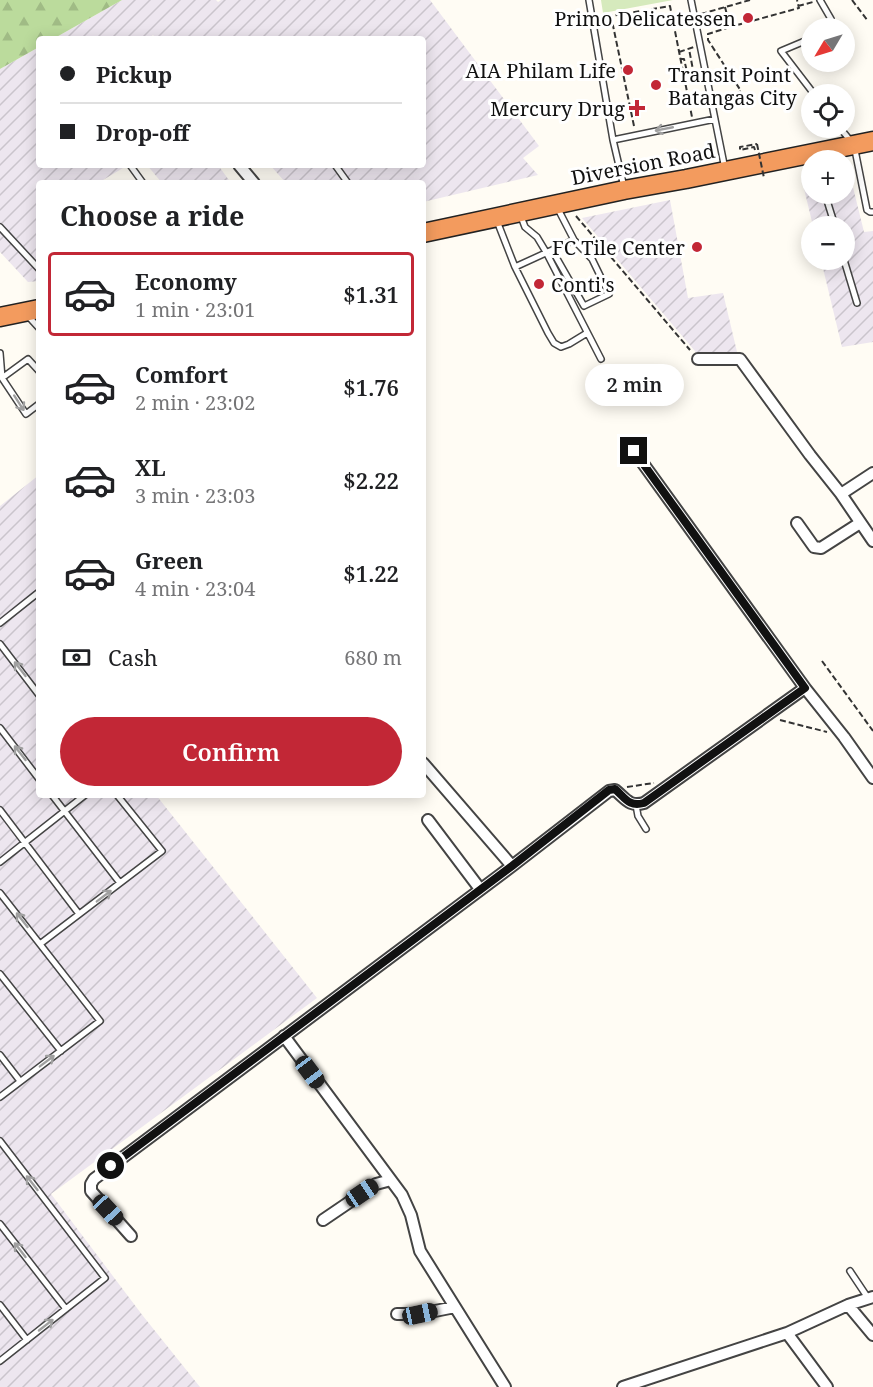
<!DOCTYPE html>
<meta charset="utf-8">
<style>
:root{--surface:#fff;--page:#f6f6f6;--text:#202124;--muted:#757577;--line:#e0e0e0;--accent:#c22736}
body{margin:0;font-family:"Noto Serif",serif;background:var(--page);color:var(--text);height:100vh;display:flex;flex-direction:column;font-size:22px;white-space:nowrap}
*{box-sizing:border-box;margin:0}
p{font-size:20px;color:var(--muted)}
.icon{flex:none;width:33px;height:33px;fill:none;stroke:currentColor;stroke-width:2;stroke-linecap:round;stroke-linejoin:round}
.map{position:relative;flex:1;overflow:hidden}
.drawer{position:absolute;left:36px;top:180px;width:390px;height:618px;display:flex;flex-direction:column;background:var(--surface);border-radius:6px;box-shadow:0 3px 15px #0003}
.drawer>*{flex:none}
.hud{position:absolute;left:36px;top:36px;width:390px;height:132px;border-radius:6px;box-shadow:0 3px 15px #0003;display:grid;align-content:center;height:132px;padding:0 24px;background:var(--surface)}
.needle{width:39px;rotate:232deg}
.buttons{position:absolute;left:801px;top:18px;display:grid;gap:12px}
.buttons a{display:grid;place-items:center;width:54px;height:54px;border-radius:50%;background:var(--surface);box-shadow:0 3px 15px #0003;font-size:30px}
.end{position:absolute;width:27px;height:27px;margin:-14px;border:8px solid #111;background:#fff;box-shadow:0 0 0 3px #fff}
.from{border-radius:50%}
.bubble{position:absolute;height:42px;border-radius:21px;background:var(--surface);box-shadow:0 3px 15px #0003;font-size:20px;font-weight:600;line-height:42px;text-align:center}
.car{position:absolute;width:18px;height:36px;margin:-18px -9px;border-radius:8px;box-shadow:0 0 4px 2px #0007;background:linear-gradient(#222 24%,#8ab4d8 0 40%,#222 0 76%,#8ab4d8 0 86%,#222 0)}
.hud b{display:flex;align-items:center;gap:21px;height:57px;font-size:22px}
.hud b+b{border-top:2px solid var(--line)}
.hud i{width:15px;height:15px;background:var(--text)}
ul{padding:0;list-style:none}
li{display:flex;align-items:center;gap:18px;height:84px;margin:0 12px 9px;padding:0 12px;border:3px solid transparent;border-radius:6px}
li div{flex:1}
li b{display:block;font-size:22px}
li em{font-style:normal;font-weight:600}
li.active{border-color:var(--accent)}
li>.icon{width:54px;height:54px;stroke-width:1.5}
h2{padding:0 24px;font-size:27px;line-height:72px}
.pay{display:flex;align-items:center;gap:15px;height:66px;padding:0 24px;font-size:22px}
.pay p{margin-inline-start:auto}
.button{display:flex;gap:12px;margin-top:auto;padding:12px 24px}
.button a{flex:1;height:69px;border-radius:36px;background:var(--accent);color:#fff;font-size:24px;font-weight:600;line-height:69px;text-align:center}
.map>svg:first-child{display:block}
</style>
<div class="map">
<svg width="873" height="1387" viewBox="0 0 873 1387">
<defs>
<pattern id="industrial-furrows" width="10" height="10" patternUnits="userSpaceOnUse" patternTransform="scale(1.5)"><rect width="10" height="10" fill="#ede6ef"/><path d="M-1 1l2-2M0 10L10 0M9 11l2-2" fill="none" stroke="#cac4cc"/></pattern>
<pattern id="forest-firs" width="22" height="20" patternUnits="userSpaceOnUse" patternTransform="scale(1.5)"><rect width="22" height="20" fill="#bbdb9c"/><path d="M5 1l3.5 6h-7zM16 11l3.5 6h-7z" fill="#a0bb85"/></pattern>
</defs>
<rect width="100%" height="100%" fill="#fffcf4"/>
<path fill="url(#industrial-furrows)" d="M 122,0 L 216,0 L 218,2 L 221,0 L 430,0 L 539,146 L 523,158 L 538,175 L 423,202 L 423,183 L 286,183 L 270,165 L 423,165 L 423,39 L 157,39 L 153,35 L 148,39 L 53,39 Z
M 39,47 L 39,165 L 128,165 L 98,183 L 39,183 L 39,281 L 28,282 L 0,252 L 0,69 Z
M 147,165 L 218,165 L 231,183 L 162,183 Z
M 845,167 L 848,167 L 864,232 L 873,231 L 873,342 L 842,347 L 821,260 L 844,260 L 844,226 L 813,226 L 801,176 L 811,174 L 812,194 L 844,194 Z
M 670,200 L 688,298 L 723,293 L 738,356 L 700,357 L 582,218 Z
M 39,475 L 39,795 L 156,795 L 317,998 L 51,1194 L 143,1316 L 200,1387 L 0,1387 L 0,506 Z"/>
<path fill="#d6eabd" d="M 601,0 L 673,0 L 603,13 Z"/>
<path fill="url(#forest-firs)" d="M 0,0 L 122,0 L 53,39 L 39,39 L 39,47 L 0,69 Z"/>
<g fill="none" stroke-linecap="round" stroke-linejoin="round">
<defs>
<path id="lane" d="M 589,0 L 613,140 L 624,187
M 691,0 L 725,169
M 820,0 L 831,19 L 828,28
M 812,38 L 781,51 L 814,94
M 840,128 L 854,145 L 867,210 L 870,212 L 873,212
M 613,140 L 715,119
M 130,165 L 143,183
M 335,165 L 348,183
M 825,194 L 835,226
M 520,214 L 525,227 L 537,237 L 546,252 L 601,359
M 497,221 L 515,267 L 548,333 L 554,343 L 561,347 L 569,344 L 587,333
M 0,227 L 39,269
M 552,250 L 584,306 L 609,294 L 592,259 L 574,240 L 558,209
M 844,260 L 857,303
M 515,267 L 574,240
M 28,316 L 39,328
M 0,353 L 2,378 L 26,414 L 39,404
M 2,378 L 28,359 L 39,371
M 0,623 L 39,592
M 0,644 L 39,695
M 0,728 L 39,779
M 52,795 L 120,883
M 636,805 L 638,816 L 646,829
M 0,810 L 79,914
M 0,862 L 85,795
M 0,893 L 100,1021 L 0,1097
M 40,944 L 162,851 L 117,795
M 0,974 L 61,1051
M 0,1055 L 20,1081
M 0,1141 L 105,1278 L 0,1361
M 0,1224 L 66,1309
M 850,1271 L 868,1298
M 0,1305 L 27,1340"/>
<path id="street" d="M 239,165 L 254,183
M 698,359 L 740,359 L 810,455 L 841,494 L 873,541
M 634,451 L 805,688 L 844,737 L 873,778
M 841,494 L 873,473
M 797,523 L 814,547 L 821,548 L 860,523
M 423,763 L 512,866
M 428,820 L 480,889
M 284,1036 L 402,1195 L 411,1215 L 420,1251 L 505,1387
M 323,1220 L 376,1184 L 391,1180
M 131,1236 L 91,1191 L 91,1184 L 94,1179 L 512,866 L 609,791 L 615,790 C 626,799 629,807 644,803 L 805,688
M 848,1305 L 873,1335
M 397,1314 L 420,1314 L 455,1307
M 787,1333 L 827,1387
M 623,1387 L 787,1333 L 848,1305 L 873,1297"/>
<path id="highway" d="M 423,233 L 624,190 L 686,179 L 873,141
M 0,317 L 39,309"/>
</defs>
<use href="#lane" stroke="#444" stroke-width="8"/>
<use href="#street" stroke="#444" stroke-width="14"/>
<use href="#highway" stroke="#222" stroke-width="21"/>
<path stroke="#333" stroke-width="2" stroke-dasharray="6 3" stroke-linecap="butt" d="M 852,0 L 868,21
M 798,6 L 813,2
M 725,7 L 730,27 L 799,8 L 797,0
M 701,14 L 750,0
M 679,52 L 694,47
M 680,59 L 684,59 L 688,76 L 694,75 L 689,49
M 720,103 L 741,91 L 708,40 L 708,34 L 730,27
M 634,126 L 611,16 L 670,6 L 692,117
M 755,150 L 754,147 L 740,150 L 740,147 L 757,144
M 576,216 L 690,350
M 822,661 L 873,731
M 780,720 L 827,732
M 627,787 L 654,783"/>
<use href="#lane" stroke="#fff" stroke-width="5"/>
<use href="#street" stroke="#fff" stroke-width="10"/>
<use href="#highway" stroke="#f39b5e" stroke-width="18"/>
<path stroke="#333" stroke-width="2" stroke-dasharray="6 3" stroke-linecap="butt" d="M 757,144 L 764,178"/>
</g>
<defs><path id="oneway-shaft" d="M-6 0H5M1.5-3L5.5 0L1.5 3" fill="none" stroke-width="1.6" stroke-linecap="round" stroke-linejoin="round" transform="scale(1.5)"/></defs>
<g stroke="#a0a0a0">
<use href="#oneway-shaft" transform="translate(664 129) rotate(169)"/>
<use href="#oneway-shaft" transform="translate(19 403) rotate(57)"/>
<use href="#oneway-shaft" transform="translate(20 669) rotate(-128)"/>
<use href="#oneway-shaft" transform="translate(20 753) rotate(-128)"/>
<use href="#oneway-shaft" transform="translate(104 896) rotate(-37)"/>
<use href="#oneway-shaft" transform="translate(22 920) rotate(-128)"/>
<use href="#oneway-shaft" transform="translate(47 1061) rotate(-37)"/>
<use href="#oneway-shaft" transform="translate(32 1183) rotate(-128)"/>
<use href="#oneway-shaft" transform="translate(20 1250) rotate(-128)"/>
<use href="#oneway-shaft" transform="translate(46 1325) rotate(-38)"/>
</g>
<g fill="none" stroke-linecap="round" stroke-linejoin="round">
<path stroke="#111" stroke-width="8" d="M 111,1166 L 512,866 L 609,790 L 615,789 C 626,799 629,807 644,803 L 805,688 L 634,451"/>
</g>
<g fill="#c22736" stroke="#fff" stroke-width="2">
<circle cx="748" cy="18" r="6"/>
<circle cx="628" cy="70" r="6"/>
<circle cx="656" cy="85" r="6"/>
<path d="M634 99h6v6h6v6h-6v6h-6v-6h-6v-6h6z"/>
<circle cx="697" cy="247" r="6"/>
<circle cx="539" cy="284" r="6"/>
</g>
<g text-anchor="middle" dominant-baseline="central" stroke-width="6" stroke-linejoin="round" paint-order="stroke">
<g font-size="20" fill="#111" stroke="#fff" text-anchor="end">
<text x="736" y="18">Primo Delicatessen</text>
<text x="616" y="70">AIA Philam Life</text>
<text x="668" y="74" text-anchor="start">Transit Point<tspan x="668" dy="23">Batangas City</tspan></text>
<text x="625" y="108">Mercury Drug</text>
<text x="685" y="247">FC Tile Center</text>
<text x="551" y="284" text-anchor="start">Conti's</text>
</g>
<g font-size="20" fill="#111" stroke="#fff">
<text transform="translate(643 164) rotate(-11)">Diversion Road</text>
</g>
</g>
</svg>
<div class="buttons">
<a><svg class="needle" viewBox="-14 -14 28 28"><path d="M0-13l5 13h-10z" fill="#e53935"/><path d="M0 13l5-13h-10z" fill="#757577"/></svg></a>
<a><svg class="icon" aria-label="locate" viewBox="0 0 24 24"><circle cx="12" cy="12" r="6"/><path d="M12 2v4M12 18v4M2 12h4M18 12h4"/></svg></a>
<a>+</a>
<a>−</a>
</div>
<i class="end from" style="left:111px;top:1166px"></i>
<i class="end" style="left:634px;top:451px"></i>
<div class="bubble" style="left:585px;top:364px;width:99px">2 min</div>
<i class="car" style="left:310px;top:1072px;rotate:143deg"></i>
<i class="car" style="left:362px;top:1193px;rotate:56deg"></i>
<i class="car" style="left:108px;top:1210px;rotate:137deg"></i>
<i class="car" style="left:420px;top:1314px;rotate:78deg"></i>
<div class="hud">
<b><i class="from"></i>Pickup</b>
<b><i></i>Drop-off</b>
</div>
<section class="drawer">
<h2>Choose a ride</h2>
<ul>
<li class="active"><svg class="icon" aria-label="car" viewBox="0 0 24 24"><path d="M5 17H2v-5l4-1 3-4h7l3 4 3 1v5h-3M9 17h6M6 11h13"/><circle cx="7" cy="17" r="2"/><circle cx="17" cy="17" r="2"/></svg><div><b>Economy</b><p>1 min · 23:01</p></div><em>$1.31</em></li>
<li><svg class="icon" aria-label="car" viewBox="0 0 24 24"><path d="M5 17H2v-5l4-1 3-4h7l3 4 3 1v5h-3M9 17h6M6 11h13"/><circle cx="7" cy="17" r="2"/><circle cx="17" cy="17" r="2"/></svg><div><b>Comfort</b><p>2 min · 23:02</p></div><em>$1.76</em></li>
<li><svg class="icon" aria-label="car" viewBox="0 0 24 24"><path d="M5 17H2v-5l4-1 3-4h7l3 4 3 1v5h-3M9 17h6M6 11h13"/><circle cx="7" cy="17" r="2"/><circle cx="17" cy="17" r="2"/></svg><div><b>XL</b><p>3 min · 23:03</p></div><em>$2.22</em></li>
<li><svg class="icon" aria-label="car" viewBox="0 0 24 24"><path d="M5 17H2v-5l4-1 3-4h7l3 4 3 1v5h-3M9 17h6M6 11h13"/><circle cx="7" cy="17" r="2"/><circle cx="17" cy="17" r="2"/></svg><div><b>Green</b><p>4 min · 23:04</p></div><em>$1.22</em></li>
</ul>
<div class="pay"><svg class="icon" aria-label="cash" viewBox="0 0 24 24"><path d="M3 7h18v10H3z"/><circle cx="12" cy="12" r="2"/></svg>Cash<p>680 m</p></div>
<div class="button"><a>Confirm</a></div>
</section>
</div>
